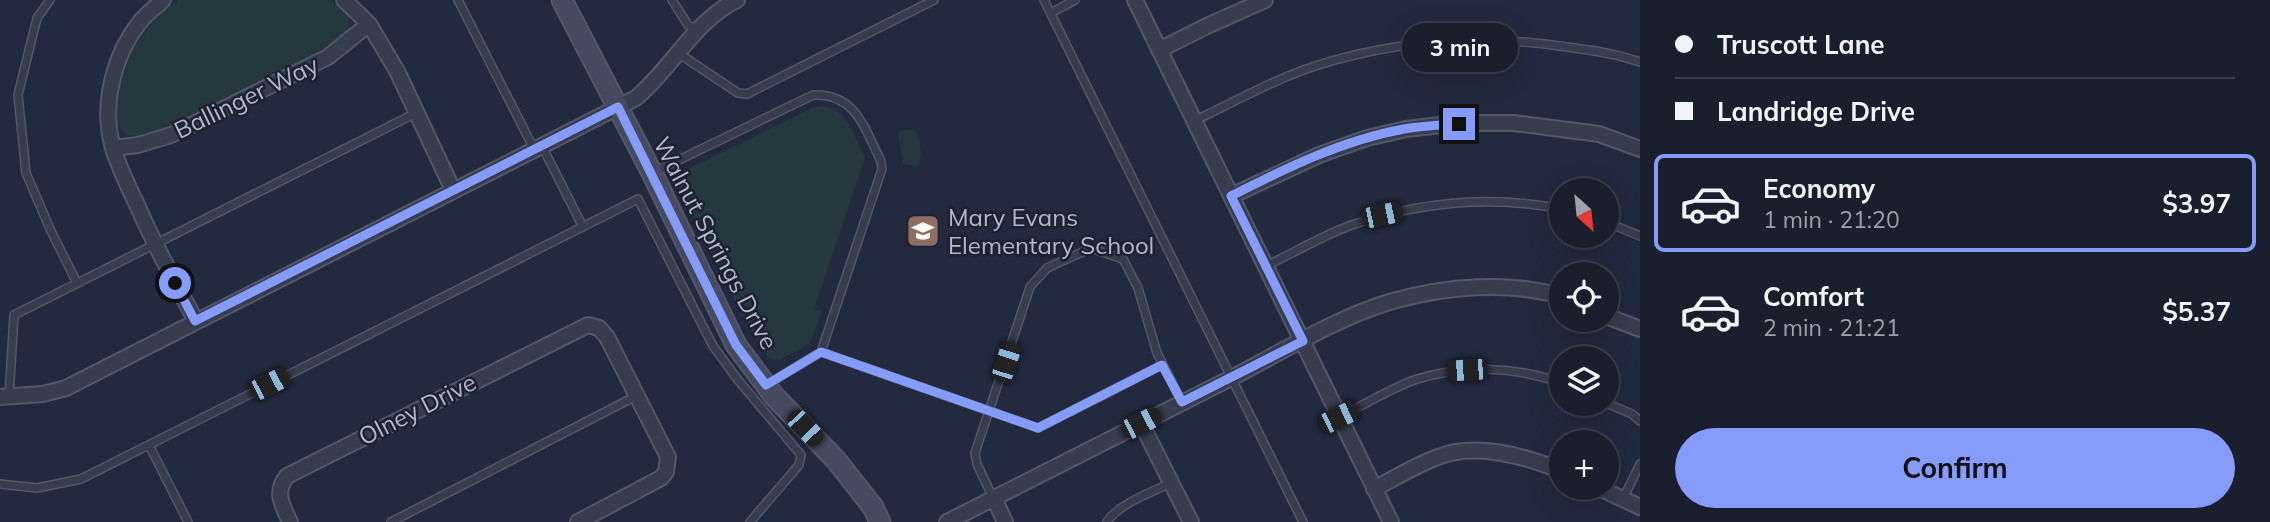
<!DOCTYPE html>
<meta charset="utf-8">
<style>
:root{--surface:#1a1f2e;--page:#232736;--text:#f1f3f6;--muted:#9fa2aa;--line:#383d4a;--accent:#869cfb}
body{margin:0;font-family:Mulish,sans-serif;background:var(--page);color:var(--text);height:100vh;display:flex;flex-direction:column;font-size:26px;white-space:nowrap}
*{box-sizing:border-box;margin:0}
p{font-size:23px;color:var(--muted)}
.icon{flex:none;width:38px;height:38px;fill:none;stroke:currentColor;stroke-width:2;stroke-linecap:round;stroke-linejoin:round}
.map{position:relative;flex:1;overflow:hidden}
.sheet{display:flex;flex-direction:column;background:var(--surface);width:630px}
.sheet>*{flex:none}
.guide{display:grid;align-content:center;height:154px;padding:0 35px;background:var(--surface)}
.needle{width:46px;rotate:153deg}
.fabs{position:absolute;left:1549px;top:178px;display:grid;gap:14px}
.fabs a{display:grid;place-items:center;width:70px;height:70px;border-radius:50%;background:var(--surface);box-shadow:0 7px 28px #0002,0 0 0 2px var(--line);font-size:35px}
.end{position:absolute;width:32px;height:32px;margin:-16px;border:9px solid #869cfb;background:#111;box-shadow:0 0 0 4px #111}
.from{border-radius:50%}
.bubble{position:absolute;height:49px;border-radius:24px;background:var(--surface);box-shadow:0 7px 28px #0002,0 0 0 2px var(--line);font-size:23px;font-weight:700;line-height:49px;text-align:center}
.car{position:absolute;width:21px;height:42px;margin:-21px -10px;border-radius:9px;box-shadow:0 0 5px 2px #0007;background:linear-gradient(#222 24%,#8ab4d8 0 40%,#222 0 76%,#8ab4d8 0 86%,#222 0)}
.guide b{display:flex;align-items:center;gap:24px;height:66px;font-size:26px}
.guide b+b{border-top:2px solid var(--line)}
.guide i{width:18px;height:18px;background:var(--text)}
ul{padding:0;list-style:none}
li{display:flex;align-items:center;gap:21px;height:98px;margin:0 14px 10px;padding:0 21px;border:4px solid transparent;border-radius:10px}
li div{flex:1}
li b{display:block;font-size:26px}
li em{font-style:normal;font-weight:700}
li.selected{border-color:var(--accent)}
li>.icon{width:63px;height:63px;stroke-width:1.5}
.action{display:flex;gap:14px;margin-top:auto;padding:14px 35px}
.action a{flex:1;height:80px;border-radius:42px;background:var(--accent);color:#111;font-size:28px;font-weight:700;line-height:80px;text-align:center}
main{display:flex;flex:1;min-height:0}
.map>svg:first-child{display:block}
</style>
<main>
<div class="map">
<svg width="1640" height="522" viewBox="0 0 1640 522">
<rect width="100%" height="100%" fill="#23293e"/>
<path fill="#25373f" d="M 178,0 L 330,0 L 349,16 L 350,27 L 346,32 L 316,54 L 167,128 L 135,136 L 126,135 C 116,126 118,118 118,105 C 120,61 143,26 178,0 Z
M 823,106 C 849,110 855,137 865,158 L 814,309 L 822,311 L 810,344 L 780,360 L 771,359 L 767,355 L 742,316 L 680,192 L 676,177 L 682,172 L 814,107 Z
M 901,130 L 914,130 C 921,138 923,157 918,166 L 903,164 L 898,134 Z"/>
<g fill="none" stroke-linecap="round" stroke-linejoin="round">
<defs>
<path id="lane" d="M 50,0 L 37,18 L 18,95 L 26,173 L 51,231 L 77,283
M 458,0 L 534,149
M 672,0 L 688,25 L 697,30
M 1044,0 L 1303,522
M 1051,13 L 1075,0
M 678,53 L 738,93 L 747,94 L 934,0
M 1194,121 C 1234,102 1273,80 1315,66 C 1398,40 1482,34 1567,47 C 1592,50 1617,54 1640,62
M 542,146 L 583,227
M 652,173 L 813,95 C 856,93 864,128 881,161 L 882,169 L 821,352 L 1038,428 L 1162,365
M 1606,222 L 1640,236
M 1266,266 C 1293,253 1320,237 1349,226 C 1416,202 1490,195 1561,209
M 768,384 L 821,352
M 9,398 L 14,315 L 416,113
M 1606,403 L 1632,414 L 1640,421
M 1339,417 C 1364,405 1391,388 1417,379 C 1464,365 1515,366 1561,383
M 149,445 L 188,522
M 0,484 L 37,488 L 81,479 L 638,199 L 713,346 L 738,380 L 801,455 L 799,465 L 750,522
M 993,498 L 977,464 L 975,453 L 1030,287 L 1047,268 L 1080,253 L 1093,249 L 1123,259 L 1138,288 L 1157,353 L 1182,402
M 1623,499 L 1640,464
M 391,522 L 636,396
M 1107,522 C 1118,504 1152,492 1171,483"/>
<path id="street" d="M 163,0 C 156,7 146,14 140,22 C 113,56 101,106 113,148 C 119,168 129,188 138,207 C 155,246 175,283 196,321
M 344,0 L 369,24 L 397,71 L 453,190
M 1135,0 L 1391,522
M 1159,50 L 1207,26 L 1265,0
M 113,148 L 138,145 L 171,135 L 328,57 L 369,24
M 1231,196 L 1319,155 L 1367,138 L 1406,129 L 1459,123 L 1514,123 L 1599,134 L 1640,149
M 1606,316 L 1640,329
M 0,397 L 43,394 L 66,388 L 636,98 C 672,68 694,21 737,0
M 1141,423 L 1191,522
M 1599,488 L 1640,507
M 1374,489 C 1395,478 1416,465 1438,457 C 1475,442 1526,456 1561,471
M 994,498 L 1005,522
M 290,522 C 282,505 274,492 287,476 L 588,325 L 599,328 L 607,337 L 668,457 L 666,472 L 661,478 L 578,522
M 947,522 C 1043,473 1139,424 1235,376 C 1285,350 1340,316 1393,301 C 1447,286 1507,281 1561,296"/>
<path id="secondary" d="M 562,0 L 652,173 L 736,345 L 774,396 L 836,460 L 873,507 L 880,522"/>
</defs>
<use href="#lane" stroke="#525769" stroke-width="10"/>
<use href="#street" stroke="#525769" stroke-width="18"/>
<use href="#secondary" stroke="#525769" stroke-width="23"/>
<use href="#lane" stroke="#373c4e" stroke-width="7"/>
<use href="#street" stroke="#373c4e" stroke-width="14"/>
<use href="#secondary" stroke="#454a61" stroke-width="19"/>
</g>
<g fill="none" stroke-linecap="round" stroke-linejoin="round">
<path stroke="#869cfb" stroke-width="9" d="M 175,283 L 195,321 L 618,107 L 736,345 L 766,385 L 821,352 L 1038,428 L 1162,365 L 1182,402 L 1303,341 L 1231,196 C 1286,168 1343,140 1404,129 C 1422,126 1441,125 1459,124"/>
</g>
<defs>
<symbol id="school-square" viewBox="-11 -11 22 22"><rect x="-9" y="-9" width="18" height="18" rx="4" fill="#8d6e63" stroke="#1c2133"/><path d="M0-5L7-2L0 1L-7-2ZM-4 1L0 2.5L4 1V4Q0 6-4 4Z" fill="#fff"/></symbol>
</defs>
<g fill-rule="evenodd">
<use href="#school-square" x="904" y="212" width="38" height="38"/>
</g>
<g text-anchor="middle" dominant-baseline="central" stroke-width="5" stroke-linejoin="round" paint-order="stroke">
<g font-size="24" fill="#b3b7c9" stroke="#1c2133">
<text transform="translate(246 97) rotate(-26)">Ballinger Way</text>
<text transform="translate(716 243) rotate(62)">Walnut Springs Drive</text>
<text transform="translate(417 409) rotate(-27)">Olney Drive</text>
</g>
<g font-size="24" fill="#b3b7c9" stroke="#1c2133" text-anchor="start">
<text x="948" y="217">Mary Evans<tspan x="948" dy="28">Elementary School</tspan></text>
</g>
</g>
</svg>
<div class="fabs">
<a><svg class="needle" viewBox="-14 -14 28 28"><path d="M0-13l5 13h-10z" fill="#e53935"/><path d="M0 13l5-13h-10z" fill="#9fa2aa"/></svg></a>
<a><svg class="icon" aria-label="locate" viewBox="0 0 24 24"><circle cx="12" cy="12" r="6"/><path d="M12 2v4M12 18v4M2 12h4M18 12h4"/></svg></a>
<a><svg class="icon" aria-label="layers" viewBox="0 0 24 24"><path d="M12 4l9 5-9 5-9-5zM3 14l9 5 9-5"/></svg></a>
<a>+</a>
</div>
<i class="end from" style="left:175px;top:283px"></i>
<i class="end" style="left:1459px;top:124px"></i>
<div class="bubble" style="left:1402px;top:23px;width:116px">3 min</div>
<i class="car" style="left:1382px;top:215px;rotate:78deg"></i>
<i class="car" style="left:1006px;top:362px;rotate:18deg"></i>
<i class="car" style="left:1467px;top:370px;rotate:267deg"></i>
<i class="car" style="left:269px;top:384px;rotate:63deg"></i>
<i class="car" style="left:1339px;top:417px;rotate:64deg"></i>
<i class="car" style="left:1141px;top:423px;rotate:63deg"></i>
<i class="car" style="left:805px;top:428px;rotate:136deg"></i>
</div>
<section class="sheet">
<div class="guide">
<b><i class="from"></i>Truscott Lane</b>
<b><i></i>Landridge Drive</b>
</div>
<ul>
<li class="selected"><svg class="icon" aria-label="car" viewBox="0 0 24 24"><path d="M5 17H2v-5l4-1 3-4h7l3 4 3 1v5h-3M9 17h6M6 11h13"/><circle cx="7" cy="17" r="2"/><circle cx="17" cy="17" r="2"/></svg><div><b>Economy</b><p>1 min · 21:20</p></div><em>$3.97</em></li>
<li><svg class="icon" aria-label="car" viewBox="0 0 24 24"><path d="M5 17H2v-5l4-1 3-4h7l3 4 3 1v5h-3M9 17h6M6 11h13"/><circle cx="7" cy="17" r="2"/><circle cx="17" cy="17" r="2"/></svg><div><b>Comfort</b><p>2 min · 21:21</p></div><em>$5.37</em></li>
</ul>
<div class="action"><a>Confirm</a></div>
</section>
</main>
